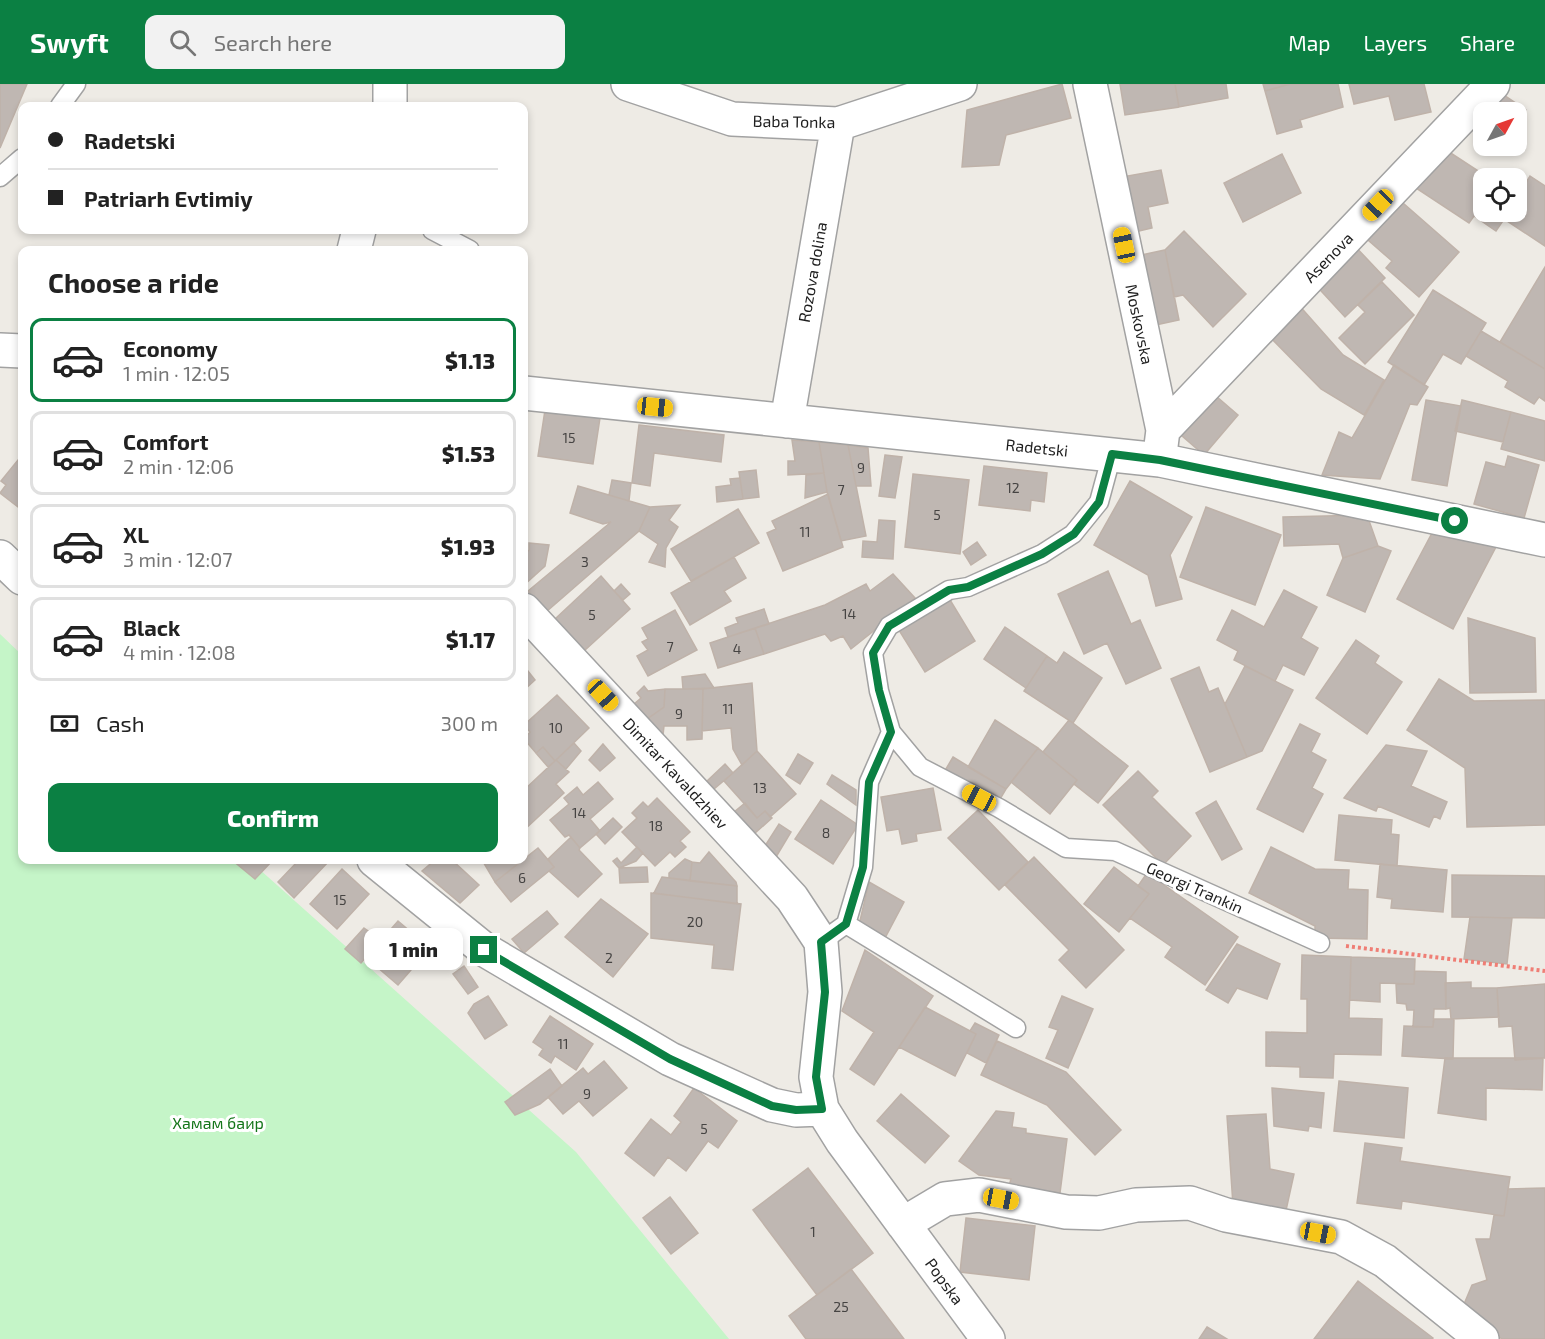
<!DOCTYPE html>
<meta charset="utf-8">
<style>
:root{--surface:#fff;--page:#f2f2f2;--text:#222;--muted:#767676;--line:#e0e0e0;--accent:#0b8043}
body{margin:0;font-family:"Exo 2",sans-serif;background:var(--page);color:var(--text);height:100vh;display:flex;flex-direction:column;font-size:22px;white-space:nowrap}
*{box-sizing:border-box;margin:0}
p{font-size:20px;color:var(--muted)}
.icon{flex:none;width:33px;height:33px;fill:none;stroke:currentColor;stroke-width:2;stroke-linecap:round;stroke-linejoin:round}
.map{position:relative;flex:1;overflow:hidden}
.sheet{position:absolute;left:18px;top:162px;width:510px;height:618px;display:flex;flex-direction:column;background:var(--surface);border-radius:12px;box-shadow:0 3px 9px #0003}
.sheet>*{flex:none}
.top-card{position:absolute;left:18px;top:18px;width:510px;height:132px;border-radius:12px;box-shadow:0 3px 9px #0003;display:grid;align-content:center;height:132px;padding:0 30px;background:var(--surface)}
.needle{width:39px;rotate:50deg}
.buttons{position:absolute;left:1473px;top:18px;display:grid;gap:12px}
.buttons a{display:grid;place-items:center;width:54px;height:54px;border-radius:12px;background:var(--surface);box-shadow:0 3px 9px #0003;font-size:30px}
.end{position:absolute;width:27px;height:27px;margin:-14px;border:8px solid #0b8043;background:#fff;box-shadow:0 0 0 3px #fff}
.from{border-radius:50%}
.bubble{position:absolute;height:42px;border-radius:12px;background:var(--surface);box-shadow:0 3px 9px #0003;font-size:20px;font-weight:800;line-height:42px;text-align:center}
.car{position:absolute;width:18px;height:36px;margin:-18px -9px;border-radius:8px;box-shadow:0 0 4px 2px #0007;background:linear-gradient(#f5c518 24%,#345 0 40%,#f5c518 0 76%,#345 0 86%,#f5c518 0)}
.top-card b{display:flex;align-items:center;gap:21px;height:57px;font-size:22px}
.top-card b+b{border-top:2px solid var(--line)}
.top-card i{width:15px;height:15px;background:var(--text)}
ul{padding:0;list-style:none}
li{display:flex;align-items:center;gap:18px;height:84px;margin:0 12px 9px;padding:0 18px;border:3px solid var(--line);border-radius:12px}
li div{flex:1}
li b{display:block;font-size:22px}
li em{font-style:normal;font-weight:800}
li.selected{border-color:var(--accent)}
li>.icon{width:54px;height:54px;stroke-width:1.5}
h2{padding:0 30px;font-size:27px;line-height:72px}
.pay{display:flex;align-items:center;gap:15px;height:66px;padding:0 30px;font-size:22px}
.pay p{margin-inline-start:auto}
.cta{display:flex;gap:12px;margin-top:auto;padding:12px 30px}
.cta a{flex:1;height:69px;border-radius:12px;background:var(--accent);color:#fff;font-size:24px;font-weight:800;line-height:69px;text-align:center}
header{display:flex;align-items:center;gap:36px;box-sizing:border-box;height:84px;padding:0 30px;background:var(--accent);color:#fff}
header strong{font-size:28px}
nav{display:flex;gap:33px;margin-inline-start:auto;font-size:21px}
.search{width:420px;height:54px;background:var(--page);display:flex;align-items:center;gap:15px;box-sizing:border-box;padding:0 21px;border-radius:12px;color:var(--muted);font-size:22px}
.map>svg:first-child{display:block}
</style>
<header>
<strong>Swyft</strong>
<div class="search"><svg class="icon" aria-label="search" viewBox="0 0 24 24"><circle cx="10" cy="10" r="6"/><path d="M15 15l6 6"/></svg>Search here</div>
<nav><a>Map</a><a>Layers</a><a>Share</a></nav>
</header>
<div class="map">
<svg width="1545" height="1255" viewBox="0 0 1545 1255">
<rect width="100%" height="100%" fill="#eeebe5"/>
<path fill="#c5f5c8" d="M 0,550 L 22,571 L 22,776 L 249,776 L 576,1068 L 729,1255 L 0,1255 Z"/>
<path fill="#bfb7b2" stroke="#bfb2a9" stroke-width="1.5" d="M 0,0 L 27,0 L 0,64 Z
M 1062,0 L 1071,34 L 1006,51 L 999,81 L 962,83 L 967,26 Z
M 1120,0 L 1175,0 L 1179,23 L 1125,31 Z
M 1175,0 L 1226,0 L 1228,14 L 1179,23 Z
M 1263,0 L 1290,0 L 1265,7 Z
M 1290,0 L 1338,0 L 1343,23 L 1300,36 L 1302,43 L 1277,50 L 1265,7 Z
M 1349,0 L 1424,0 L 1431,28 L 1395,36 L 1389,12 L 1354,20 Z
M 1495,5 L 1526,26 L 1516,41 L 1516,28 L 1484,28 L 1484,44 L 1473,38 Z
M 1443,64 L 1489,94 L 1484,94 L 1484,128 L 1509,128 L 1496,147 L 1474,132 L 1469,139 L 1416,104 Z
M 1282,70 L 1301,109 L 1243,138 L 1224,99 Z
M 1161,86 L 1168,119 L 1148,123 L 1152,144 L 1126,150 L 1116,94 Z
M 1530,92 L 1545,102 L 1545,162 L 1504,135 L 1509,128 L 1516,128 L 1516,115 Z
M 1395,112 L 1459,168 L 1419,213 L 1386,184 L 1392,177 L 1361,150 Z
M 1184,147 L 1246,210 L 1213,243 L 1183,211 L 1174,213 L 1165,166 Z
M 1351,158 L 1385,194 L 1345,233 L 1311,196 Z
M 1165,166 L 1179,236 L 1146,243 L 1132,173 Z
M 1545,183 L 1545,285 L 1500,258 Z
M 1382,198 L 1414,231 L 1365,280 L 1339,254 L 1365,228 L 1358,221 Z
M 1433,206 L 1486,239 L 1461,280 L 1443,270 L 1424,301 L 1388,278 Z
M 1297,219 L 1343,271 L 1384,296 L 1364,331 L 1321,305 L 1265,248 Z
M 1481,247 L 1545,285 L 1545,317 L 1539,313 L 1534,320 L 1505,303 L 1508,297 L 1466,272 Z
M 1394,281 L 1428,303 L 1417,321 L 1410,320 L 1380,395 L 1322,391 L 1339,348 L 1352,354 Z
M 1209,306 L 1238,331 L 1204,371 L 1175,346 Z
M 1426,316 L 1461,322 L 1447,402 L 1412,396 Z
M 1462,316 L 1511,328 L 1503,358 L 1455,347 Z
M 545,326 L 600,334 L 593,380 L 538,372 Z
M 1511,328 L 1545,337 L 1545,377 L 1501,365 Z
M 639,341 L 724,351 L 721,378 L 654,369 L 650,402 L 632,399 Z
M 792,356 L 819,358 L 824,389 L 788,391 L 788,377 L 795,377 Z
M 819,358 L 848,361 L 866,452 L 841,457 L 827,408 Z
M 848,361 L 868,364 L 871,402 L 856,402 Z
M 22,371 L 22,426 L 0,409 L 6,401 L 1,397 Z
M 885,371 L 902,373 L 895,414 L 879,412 Z
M 1508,372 L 1539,381 L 1524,434 L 1474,420 L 1486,378 L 1505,383 Z
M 984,382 L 1047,389 L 1044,418 L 1031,416 L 1030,427 L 979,421 Z
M 756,386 L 759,413 L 743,415 L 739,388 Z
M 824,389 L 827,408 L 805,414 L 806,391 Z
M 913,390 L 969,396 L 960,470 L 905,463 Z
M 740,394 L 743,415 L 717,418 L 716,403 L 731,401 L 730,395 Z
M 612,396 L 631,399 L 629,417 L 609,411 Z
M 1130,397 L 1192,433 L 1170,471 L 1182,515 L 1156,522 L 1148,491 L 1094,461 Z
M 578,402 L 650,423 L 639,447 L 546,528 L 528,507 L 611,438 L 603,440 L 570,429 Z
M 828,410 L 843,463 L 783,487 L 767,449 L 776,445 L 772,437 Z
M 680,421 L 669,436 L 678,443 L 666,464 L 665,483 L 649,478 L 658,460 L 639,447 L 650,423 Z
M 1206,423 L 1281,451 L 1255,521 L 1180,493 Z
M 738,425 L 759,459 L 691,497 L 671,465 Z
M 1367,431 L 1378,462 L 1343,474 L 1339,460 L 1284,462 L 1283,433 Z
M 879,436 L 895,437 L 893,475 L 862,473 L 863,457 L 877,458 Z
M 1432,449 L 1498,459 L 1453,545 L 1397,515 Z
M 977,458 L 986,471 L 971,481 L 963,468 Z
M 529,459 L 549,461 L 545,482 L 524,501 L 524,471 L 529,466 Z
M 1378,462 L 1391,467 L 1365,528 L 1327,511 L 1343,474 Z
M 734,473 L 746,494 L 724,507 L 731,517 L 690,541 L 671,509 Z
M 1108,487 L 1131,540 L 1140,536 L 1161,584 L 1126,600 L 1107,559 L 1084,570 L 1058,510 Z
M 893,490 L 915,514 L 851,565 L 843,552 L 831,557 L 825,550 L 764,570 L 755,544 L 825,521 L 866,500 L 870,507 Z
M 601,492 L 630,525 L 584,567 L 555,535 Z
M 621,500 L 630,510 L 623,516 L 614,507 Z
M 1284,506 L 1317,523 L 1301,554 L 1318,564 L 1304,591 L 1283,581 L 1275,597 L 1234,576 L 1238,567 L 1217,556 L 1232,526 L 1264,543 Z
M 947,511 L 975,557 L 925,588 L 897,543 Z
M 764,525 L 769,540 L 728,553 L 725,544 L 738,539 L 736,534 Z
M 675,526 L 697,566 L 648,592 L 637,572 L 648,566 L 642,558 L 648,555 L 642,544 Z
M 1468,534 L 1535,554 L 1536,608 L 1470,609 Z
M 1005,543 L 1047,572 L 1026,604 L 984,575 Z
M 755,544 L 764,570 L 718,584 L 710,559 Z
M 1356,556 L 1379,572 L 1375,579 L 1402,598 L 1367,650 L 1316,614 Z
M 1064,568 L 1102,594 L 1073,639 L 1024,607 L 1047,572 L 1057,579 Z
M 524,582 L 535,596 L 524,606 Z
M 1245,582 L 1293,606 L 1262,667 L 1247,673 L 1225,620 Z
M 1199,583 L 1209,608 L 1218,604 L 1247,673 L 1210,688 L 1171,595 Z
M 705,590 L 714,604 L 683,605 L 682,593 Z
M 1439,595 L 1474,617 L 1545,616 L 1545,741 L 1467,743 L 1465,684 L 1407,646 Z
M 752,599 L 757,667 L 742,681 L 733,665 L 731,644 L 702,647 L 703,605 Z
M 644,602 L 648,607 L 665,605 L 664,623 L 647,635 L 634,620 L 641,614 L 637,609 Z
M 665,605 L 703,605 L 702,655 L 687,656 L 687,642 L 664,642 L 663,651 L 647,635 L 664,623 Z
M 557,611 L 589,644 L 555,677 L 543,663 L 536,669 L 524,655 L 530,648 L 524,641 Z
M 995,636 L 1038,664 L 1006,705 L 968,683 Z
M 1069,636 L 1128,682 L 1098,719 L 1074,700 L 1077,696 L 1043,668 Z
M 1300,640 L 1320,650 L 1311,668 L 1326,676 L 1312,704 L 1323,710 L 1303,748 L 1257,725 Z
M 574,659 L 581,667 L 566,685 L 556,676 Z
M 603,660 L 615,674 L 600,687 L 589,676 Z
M 1386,661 L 1427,667 L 1411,702 L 1447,718 L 1440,735 L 1434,732 L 1429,743 L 1378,722 L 1376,727 L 1344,714 Z
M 543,663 L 555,677 L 548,683 L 536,669 Z
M 1038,664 L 1077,696 L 1050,730 L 1011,698 Z
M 757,667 L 796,710 L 770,733 L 765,727 L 757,734 L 724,697 Z
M 798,670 L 813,679 L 800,700 L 786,691 Z
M 953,673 L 1006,705 L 996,722 L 943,690 Z
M 556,676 L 569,688 L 556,700 L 564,709 L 524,746 L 524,706 Z
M 725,680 L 733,689 L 714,705 L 707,697 Z
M 1138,687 L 1158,707 L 1152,713 L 1191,752 L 1163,781 L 1103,721 Z
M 832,691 L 856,706 L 856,721 L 827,700 Z
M 598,698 L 613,715 L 590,735 L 600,747 L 580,764 L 569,751 L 565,753 L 550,736 L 569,720 L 564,714 L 577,703 L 583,711 Z
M 933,704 L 941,746 L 916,750 L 917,757 L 902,760 L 899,745 L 887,747 L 881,713 Z
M 657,714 L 690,748 L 680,757 L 686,763 L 675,773 L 670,768 L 655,782 L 622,748 L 637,734 L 632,729 L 643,718 L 648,723 Z
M 821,716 L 858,741 L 833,780 L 795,755 Z
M 1216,717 L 1242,765 L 1222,776 L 1196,729 Z
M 745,719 L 757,734 L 765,727 L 772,734 L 754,750 L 734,728 Z
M 978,726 L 1028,778 L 999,806 L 948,754 Z
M 1339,731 L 1392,736 L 1391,750 L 1399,751 L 1397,782 L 1335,776 Z
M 613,734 L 622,743 L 605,760 L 596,750 Z
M 779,740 L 791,748 L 776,773 L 765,762 Z
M 571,753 L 580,764 L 579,766 L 602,790 L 578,813 L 549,787 L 554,783 L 548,775 Z
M 637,763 L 643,769 L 636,777 L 619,784 L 613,777 L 617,774 L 621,779 Z
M 1271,763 L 1315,785 L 1349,786 L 1348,805 L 1368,806 L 1367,855 L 1315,854 L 1315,842 L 1249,809 Z
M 538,764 L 554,783 L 511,818 L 495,798 Z
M 709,768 L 736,798 L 737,802 L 690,797 L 692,778 L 700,779 Z
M 1034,773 L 1124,866 L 1086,904 L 1059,876 L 1069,866 L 1005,801 Z
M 685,775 L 692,778 L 690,797 L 669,794 L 669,789 Z
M 232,776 L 273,776 L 255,795 Z
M 299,776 L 330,776 L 294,814 L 278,798 Z
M 435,776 L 452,776 L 479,801 L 460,819 L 422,787 Z
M 482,776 L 523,776 L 495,798 Z
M 1380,780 L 1447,786 L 1443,828 L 1391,824 L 1392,815 L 1377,813 Z
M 647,783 L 648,798 L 620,799 L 619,784 Z
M 1114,783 L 1149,810 L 1119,848 L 1084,820 Z
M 342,785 L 369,810 L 337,845 L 310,820 Z
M 1147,789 L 1238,853 L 1205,901 L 1165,873 L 1172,863 L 1130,834 L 1149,810 L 1138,802 Z
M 1452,791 L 1545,792 L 1545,834 L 1452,833 Z
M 662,793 L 737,802 L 737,820 L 654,809 Z
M 869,798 L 904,818 L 885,854 L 859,841 Z
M 651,809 L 741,820 L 733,886 L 712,884 L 714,861 L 651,854 Z
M 601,815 L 648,850 L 613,893 L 565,853 Z
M 547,827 L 558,840 L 524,869 L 512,855 Z
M 1470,833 L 1512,834 L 1507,880 L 1464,875 Z
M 398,837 L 430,864 L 398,901 L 370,877 L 382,863 L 378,860 Z
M 364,844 L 381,856 L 361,879 L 345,865 Z
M 1237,860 L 1280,880 L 1267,915 L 1237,904 L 1228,919 L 1206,906 Z
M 865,866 L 933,912 L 874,1001 L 850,985 L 874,948 L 842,927 Z
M 1302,871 L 1351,873 L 1349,934 L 1382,935 L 1381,971 L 1334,970 L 1333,994 L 1300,993 L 1300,983 L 1266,982 L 1266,948 L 1307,949 L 1307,915 L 1301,915 Z
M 1351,873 L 1415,875 L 1414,900 L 1380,899 L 1380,918 L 1350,916 Z
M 464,882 L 478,903 L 468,910 L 453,890 Z
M 1415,887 L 1446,888 L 1446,925 L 1434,925 L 1433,943 L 1413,943 L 1414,926 L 1407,926 L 1406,920 L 1397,919 L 1396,900 L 1414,900 Z
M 1471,898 L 1471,904 L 1497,904 L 1499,933 L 1451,935 L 1450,924 L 1446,925 L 1445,899 Z
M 1545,900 L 1545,974 L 1515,976 L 1512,942 L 1499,943 L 1497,904 Z
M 488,912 L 507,941 L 485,955 L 468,929 L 474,920 Z
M 1062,912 L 1093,925 L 1068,984 L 1046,974 L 1058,946 L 1049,943 Z
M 925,923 L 976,950 L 955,992 L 899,963 Z
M 550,932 L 593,960 L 576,986 L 555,972 L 551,979 L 539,971 L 543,965 L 533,958 Z
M 1434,935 L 1454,935 L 1453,975 L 1402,972 L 1404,942 L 1433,943 Z
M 975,939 L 999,951 L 986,979 L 967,969 L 976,950 L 970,947 Z
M 997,957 L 1066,988 L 1121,1046 L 1095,1071 L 1047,1021 L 981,991 Z
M 1445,974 L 1543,974 L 1542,1006 L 1486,1004 L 1486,1036 L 1438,1029 Z
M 604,977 L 627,1004 L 593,1032 L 579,1017 L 563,1030 L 548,1013 L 583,984 L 588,990 Z
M 550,985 L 562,1002 L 540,1020 L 515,1031 L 505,1018 Z
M 1339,997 L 1408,1004 L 1404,1054 L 1334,1047 Z
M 694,1004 L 737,1037 L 718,1064 L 708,1057 L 686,1087 L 668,1073 L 654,1092 L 625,1069 L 651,1035 L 671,1051 L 681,1038 L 674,1032 Z
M 1272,1004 L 1324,1009 L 1321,1044 L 1309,1042 L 1308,1047 L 1274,1042 Z
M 901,1010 L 949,1052 L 925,1079 L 877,1037 Z
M 996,1027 L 1014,1029 L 1012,1043 L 1026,1045 L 1026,1049 L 1067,1055 L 1060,1109 L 1009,1102 L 1011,1095 L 979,1091 L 959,1077 Z
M 1266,1030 L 1270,1085 L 1294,1090 L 1285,1131 L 1233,1121 L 1227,1032 Z
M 1365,1059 L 1402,1064 L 1400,1077 L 1510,1093 L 1504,1132 L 1402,1117 L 1401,1125 L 1357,1119 Z
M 808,1084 L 873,1169 L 817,1211 L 753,1126 Z
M 1545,1104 L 1545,1255 L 1502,1255 L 1462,1225 L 1472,1201 L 1487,1196 L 1476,1155 L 1490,1155 L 1494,1131 L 1504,1132 L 1508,1105 Z
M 670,1113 L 698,1149 L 671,1170 L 643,1134 Z
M 966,1134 L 1035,1142 L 1029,1196 L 960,1188 Z
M 851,1185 L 904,1255 L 806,1255 L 789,1232 Z
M 1358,1197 L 1433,1254 L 1432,1255 L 1314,1255 Z
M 1207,1243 L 1227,1255 L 1199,1255 Z"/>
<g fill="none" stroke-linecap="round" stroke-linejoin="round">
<defs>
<path id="lane" d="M 60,22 L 76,0
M 0,93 L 22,74
M 432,146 L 470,166
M 1112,370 L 1099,418 L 1073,450 L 1042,470 L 968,503 L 949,506 L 889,542 L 873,569 L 879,607 L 891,648 L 920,683 L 999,724 L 1066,764 L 1115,767 L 1320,859
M 846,840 L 1016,944
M 821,858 L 846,840 L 863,783 L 869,698 L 891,648"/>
<path id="street" d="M 390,0 L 390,22
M 628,0 L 732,35 L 838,40 L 960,0
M 1090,0 L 1163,346 L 1161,362
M 354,166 L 359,146
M 0,266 L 22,267
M 524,309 L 1160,376 L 1545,456
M 787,337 L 838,40
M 1163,346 L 1493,0
M 0,473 L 22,494
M 524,526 L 792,814 L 821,858 L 825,908 L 816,993 L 822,1025 L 842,1057 L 988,1255
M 374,776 L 485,866 L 670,975 L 772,1021 L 796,1026 L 822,1025
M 903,1140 L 945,1115 L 979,1111 L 1066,1128 L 1099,1129 L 1136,1121 L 1190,1119 L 1226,1131 L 1341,1153 L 1385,1177 L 1482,1255"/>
</defs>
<use href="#lane" stroke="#a2a2a2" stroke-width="21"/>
<use href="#street" stroke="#a2a2a2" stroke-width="36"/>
<path stroke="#ef7e75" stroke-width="4" stroke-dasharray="3 3" stroke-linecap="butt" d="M 1346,862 L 1545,887"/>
<use href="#lane" stroke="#fff" stroke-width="18"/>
<use href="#street" stroke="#fff" stroke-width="33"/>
</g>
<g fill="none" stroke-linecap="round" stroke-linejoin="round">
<path stroke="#0b8043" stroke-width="8" d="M 484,866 L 670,975 L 772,1022 L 796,1026 L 822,1025 L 816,993 L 825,908 L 821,858 L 846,840 L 863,783 L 869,698 L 891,648 L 879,606 L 873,569 L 889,542 L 949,506 L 968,503 L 1042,470 L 1074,450 L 1099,418 L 1112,370 L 1160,376 L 1455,437"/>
</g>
<g text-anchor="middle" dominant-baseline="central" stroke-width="6" stroke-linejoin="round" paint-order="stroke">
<g font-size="14" fill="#464443">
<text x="569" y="353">15</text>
<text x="861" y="383">9</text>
<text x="1013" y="403">12</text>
<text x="841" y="405">7</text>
<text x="937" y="430">5</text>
<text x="805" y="447">11</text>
<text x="585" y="477">3</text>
<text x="849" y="529">14</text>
<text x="592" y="530">5</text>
<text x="670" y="562">7</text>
<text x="737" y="564">4</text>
<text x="728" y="624">11</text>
<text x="679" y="629">9</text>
<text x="556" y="643">10</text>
<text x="760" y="703">13</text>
<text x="579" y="728">14</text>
<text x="656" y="741">18</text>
<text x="826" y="748">8</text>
<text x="522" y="793">6</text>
<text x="340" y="815">15</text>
<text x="695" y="837">20</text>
<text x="609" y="873">2</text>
<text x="563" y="959">11</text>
<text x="587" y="1009">9</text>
<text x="704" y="1044">5</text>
<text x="813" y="1147">1</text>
<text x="841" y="1222">25</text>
</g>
<g font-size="16" fill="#1e1e1e" stroke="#fff">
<text transform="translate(794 37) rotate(1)">Baba Tonka</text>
<text transform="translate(1328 173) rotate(-46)">Asenova</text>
<text transform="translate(812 188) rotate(-80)">Rozova dolina</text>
<text transform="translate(1140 240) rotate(78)">Moskovska</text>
<text transform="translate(1037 363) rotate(6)">Radetski</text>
<text transform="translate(676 689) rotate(47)">Dimitar Kavaldzhiev</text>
<text transform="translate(1195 803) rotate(24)">Georgi Trankin</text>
<text transform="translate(945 1197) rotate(54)">Popska</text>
</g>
<g font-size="16" fill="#147519" stroke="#fff">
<text x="218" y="1038">Хамам баир</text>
</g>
</g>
</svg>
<div class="buttons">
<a><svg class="needle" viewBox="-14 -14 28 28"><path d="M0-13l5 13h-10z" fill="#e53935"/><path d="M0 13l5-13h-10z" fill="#767676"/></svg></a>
<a><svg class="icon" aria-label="locate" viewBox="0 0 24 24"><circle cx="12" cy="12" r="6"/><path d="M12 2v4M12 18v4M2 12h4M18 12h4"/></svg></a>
</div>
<i class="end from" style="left:1455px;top:437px"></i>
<i class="end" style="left:484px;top:866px"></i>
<div class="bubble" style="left:364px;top:844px;width:99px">1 min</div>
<i class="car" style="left:1378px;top:121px;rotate:224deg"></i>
<i class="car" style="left:1124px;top:161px;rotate:348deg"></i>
<i class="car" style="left:655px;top:323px;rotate:96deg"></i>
<i class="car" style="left:603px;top:611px;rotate:137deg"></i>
<i class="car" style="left:979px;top:714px;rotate:298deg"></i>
<i class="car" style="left:1001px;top:1115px;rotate:101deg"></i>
<i class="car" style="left:1318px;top:1149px;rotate:101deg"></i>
<div class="top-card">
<b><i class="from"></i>Radetski</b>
<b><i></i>Patriarh Evtimiy</b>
</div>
<section class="sheet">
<h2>Choose a ride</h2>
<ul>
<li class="selected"><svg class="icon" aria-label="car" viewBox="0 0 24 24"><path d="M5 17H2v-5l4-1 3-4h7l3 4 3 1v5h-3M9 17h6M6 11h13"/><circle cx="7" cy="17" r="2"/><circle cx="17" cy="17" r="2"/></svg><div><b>Economy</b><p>1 min · 12:05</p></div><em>$1.13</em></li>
<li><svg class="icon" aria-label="car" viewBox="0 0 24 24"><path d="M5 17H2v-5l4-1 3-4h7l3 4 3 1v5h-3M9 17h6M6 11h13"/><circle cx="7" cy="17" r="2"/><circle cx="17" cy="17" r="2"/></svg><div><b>Comfort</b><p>2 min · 12:06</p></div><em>$1.53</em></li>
<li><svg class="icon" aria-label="car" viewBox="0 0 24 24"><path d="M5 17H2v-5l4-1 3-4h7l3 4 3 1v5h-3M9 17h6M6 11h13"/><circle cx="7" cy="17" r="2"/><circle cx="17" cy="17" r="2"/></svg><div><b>XL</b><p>3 min · 12:07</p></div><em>$1.93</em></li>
<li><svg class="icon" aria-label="car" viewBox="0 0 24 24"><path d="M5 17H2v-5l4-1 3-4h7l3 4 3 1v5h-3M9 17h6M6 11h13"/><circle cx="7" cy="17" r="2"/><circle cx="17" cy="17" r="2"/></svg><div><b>Black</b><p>4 min · 12:08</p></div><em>$1.17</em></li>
</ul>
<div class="pay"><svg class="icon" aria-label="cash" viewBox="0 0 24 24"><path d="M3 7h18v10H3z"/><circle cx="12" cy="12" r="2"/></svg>Cash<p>300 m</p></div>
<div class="cta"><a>Confirm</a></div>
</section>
</div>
